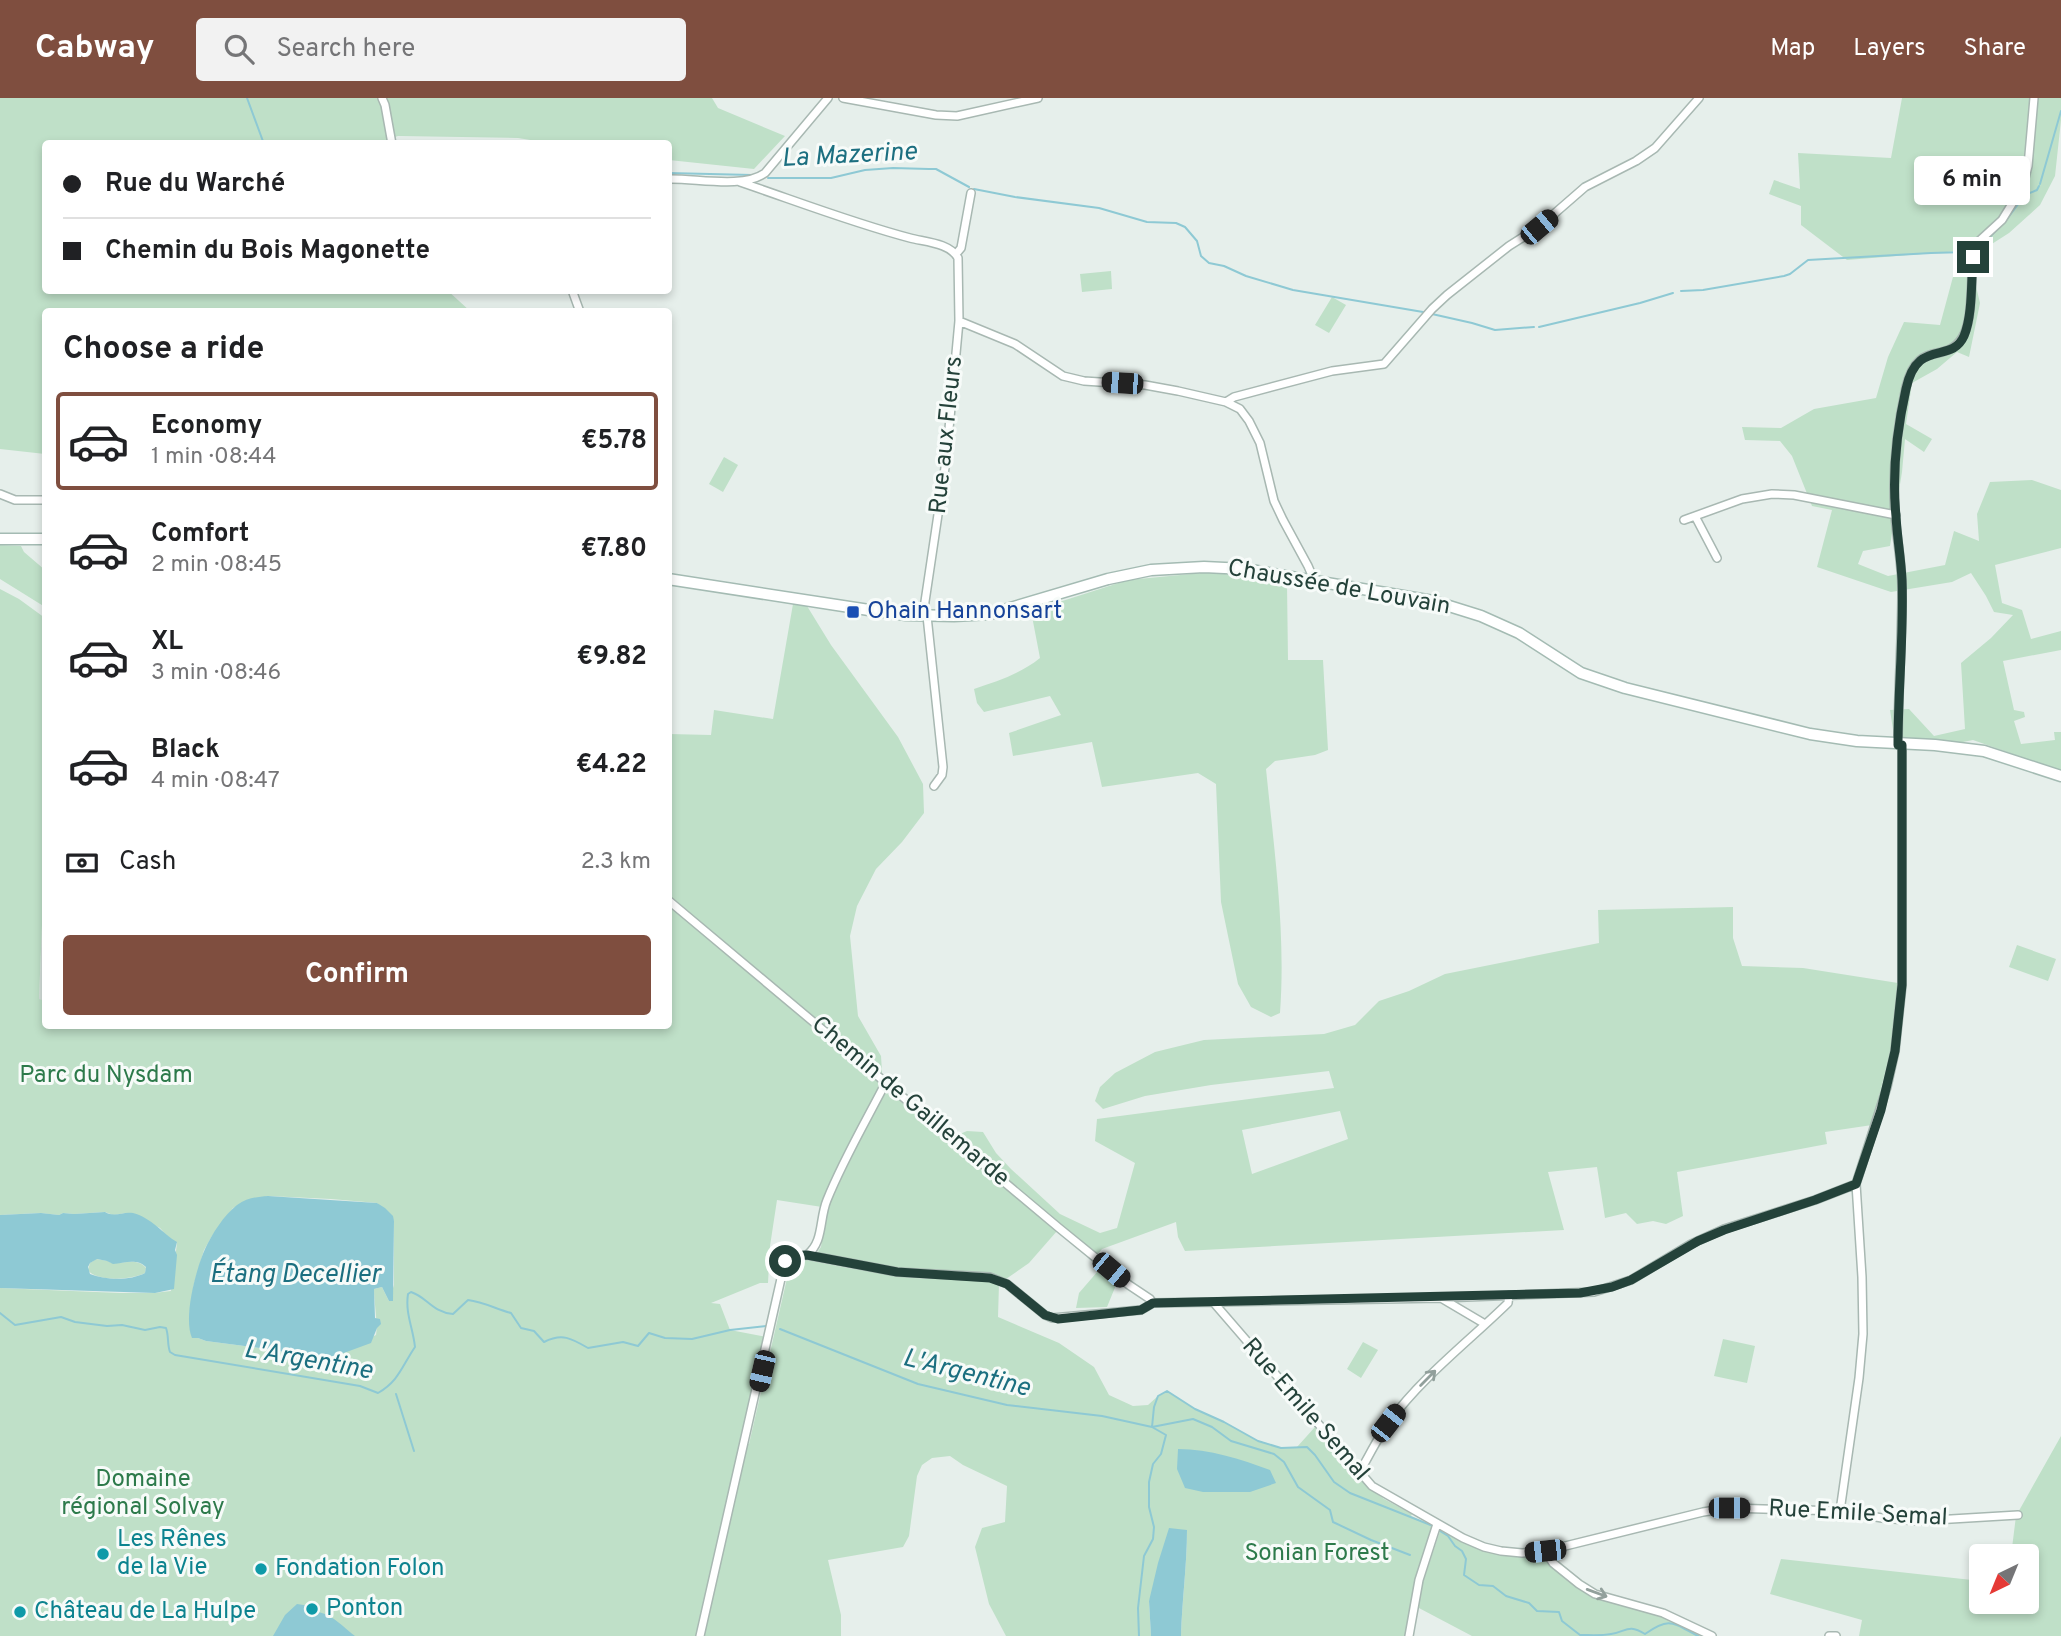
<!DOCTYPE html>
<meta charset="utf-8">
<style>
:root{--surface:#fff;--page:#f2f2f2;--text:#202124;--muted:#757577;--line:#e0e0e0;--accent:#7f4e3f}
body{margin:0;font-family:Overpass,sans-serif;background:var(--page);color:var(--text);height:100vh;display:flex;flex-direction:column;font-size:26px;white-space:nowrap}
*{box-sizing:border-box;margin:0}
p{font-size:23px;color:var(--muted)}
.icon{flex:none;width:38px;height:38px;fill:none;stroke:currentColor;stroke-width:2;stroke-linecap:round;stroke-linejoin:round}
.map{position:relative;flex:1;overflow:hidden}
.details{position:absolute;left:42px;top:210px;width:630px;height:721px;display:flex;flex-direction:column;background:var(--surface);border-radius:7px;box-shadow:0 4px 10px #0003}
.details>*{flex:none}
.top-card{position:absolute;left:42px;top:42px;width:630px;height:154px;border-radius:7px;box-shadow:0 4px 10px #0003;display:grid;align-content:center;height:154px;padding:0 21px;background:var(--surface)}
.needle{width:46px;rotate:223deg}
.buttons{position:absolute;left:1969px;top:1446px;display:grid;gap:14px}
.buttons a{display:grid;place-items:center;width:70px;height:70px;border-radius:7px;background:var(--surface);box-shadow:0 4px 10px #0003;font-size:35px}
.end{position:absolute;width:32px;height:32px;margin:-16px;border:9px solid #24423a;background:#fff;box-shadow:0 0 0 4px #fff}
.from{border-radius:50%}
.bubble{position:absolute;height:49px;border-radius:7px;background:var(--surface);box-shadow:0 4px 10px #0003;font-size:23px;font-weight:700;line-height:49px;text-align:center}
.car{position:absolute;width:21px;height:42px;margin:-21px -10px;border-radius:9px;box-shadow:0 0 5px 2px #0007;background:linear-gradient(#222 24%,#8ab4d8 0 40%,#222 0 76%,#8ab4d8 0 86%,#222 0)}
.top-card b{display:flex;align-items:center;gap:24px;height:66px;font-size:26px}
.top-card b+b{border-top:2px solid var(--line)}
.top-card i{width:18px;height:18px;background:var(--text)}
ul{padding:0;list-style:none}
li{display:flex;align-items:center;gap:21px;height:98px;margin:0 14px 10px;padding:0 7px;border:4px solid transparent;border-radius:7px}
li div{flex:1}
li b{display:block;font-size:26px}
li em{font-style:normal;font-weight:700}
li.active{border-color:var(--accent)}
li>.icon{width:63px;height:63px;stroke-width:1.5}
h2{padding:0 21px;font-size:32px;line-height:84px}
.pay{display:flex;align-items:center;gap:18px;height:77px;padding:0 21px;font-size:26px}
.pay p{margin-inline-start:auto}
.action{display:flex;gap:14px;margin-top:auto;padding:14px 21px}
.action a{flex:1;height:80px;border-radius:7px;background:var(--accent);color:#fff;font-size:28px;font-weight:700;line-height:80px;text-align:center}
header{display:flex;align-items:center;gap:42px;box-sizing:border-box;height:98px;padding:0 35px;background:var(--accent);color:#fff}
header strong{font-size:33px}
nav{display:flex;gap:38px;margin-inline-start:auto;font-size:24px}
.search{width:490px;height:63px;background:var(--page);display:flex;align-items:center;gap:18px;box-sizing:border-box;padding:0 24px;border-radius:7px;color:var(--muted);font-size:26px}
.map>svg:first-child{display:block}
</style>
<header>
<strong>Cabway</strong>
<div class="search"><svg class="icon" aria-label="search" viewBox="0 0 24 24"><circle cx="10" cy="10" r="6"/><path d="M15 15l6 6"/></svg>Search here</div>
<nav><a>Map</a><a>Layers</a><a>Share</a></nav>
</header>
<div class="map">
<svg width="2061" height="1538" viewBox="0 0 2061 1538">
<rect width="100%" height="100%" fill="#e6efeb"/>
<path fill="#d4dfda" d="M 45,799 L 45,903 L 39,902 L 43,802 Z"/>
<path fill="#bfe0c8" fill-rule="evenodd" d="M 0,0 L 712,0 L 718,10 L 785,38 L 754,71 L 669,62 L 668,46 L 555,46 L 518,40 L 398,38 L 389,41 L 390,46 L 46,46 L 46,192 L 447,192 L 470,213 L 46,214 L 45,356 L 0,351 Z
M 1902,0 L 2061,0 L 2061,22 L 2055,78 L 2040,107 L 2009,135 L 1984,151 L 1847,162 L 1801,127 L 1801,108 L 1769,96 L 1774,82 L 1800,91 L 1798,55 L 1891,60 Z
M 1969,159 L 1980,205 L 1969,259 L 1957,254 L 1937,271 L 1912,285 L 1906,326 L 1932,341 L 1924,354 L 1905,341 L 1902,374 L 1890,448 L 1863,453 L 1858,466 L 1888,478 L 1945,467 L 1954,433 L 1979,443 L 1977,416 L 1990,384 L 2032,382 L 2061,392 L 2061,450 L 1995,467 L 2002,505 L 2022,512 L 2031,541 L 2061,533 L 2061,552 L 2003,563 L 2014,612 L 2024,614 L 2025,619 L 2014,623 L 2021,646 L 2055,642 L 2054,634 L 2061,634 L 2061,673 L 1973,642 L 1943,648 L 1896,651 L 1890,612 L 1909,611 L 1934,638 L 1965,631 L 1961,565 L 1991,540 L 2013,517 L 1994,514 L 1986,498 L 1971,475 L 1952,484 L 1891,494 L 1817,469 L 1832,412 L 1812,408 L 1792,358 L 1780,343 L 1745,342 L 1742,329 L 1781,330 L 1814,311 L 1876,300 L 1888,259 L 1904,224 L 1940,227 L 1957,164 Z
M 1111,173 L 1112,191 L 1082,194 L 1080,176 Z
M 1332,199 L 1346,207 L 1329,235 L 1315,227 Z
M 724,359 L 738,367 L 723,394 L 709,386 Z
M 0,447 L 21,448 L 24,454 L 45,472 L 45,509 L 0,481 Z
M 1212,474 L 1287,486 L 1288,562 L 1323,562 L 1328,652 L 1315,657 L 1275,663 L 1266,671 C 1274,751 1286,834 1280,915 L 1271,919 L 1251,909 L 1238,886 L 1221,804 L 1216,686 L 1198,675 L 1102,689 L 1092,644 L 1013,658 L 1009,635 L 1061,617 L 1050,598 L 984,614 L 977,605 L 974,591 C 998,583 1020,576 1040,560 L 1031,513 L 1128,482 Z
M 0,491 L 19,501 L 45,520 L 46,799 L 43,802 L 39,901 L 45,903 L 46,928 L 668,928 L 669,636 L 711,637 L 714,612 L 773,621 L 793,506 L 807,508 L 831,547 L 898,639 L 923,686 L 924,715 L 902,744 L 876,771 L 857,808 L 850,838 L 858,918 L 881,958 L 882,974 L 878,993 L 822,1109 L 777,1102 L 770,1148 L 768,1185 L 760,1185 L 711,1205 L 720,1206 L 730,1232 L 766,1239 L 742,1344 L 749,1346 L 791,1163 L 807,1162 L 848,1170 L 913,1180 L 987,1183 L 999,1186 L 998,1219 L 1059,1245 L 1094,1269 L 1109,1297 L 1133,1308 L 1148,1307 L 1158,1298 L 1167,1293 L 1195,1311 L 1224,1324 L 1258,1343 L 1281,1350 L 1297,1349 L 1315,1329 L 1370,1390 L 1384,1401 L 1412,1416 L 1411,1418 L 1433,1428 C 1420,1467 1411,1497 1406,1538 L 1181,1538 C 1182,1502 1187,1468 1187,1432 L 1149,1503 L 1151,1538 L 1006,1538 L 989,1506 L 975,1449 L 982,1430 L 1005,1424 L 1007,1388 L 963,1367 L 950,1358 L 932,1360 L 922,1367 L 917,1378 L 909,1438 L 903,1449 L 828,1462 L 841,1517 L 841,1538 L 704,1538 L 710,1508 L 697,1538 L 0,1538 L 0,1190 L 120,1195 L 154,1195 L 171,1193 L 177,1145 L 167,1138 L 160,1130 L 127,1115 L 113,1117 L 105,1114 L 74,1116 L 63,1115 L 59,1117 L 40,1115 L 0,1117 ZM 268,1098 L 331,1101 L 377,1105 L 394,1123 L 394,1187 L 389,1203 L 382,1189 L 374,1191 C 374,1203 378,1227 376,1237 L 322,1263 L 275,1252 L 206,1243 L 198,1240 L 190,1225 L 189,1219 L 194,1186 L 204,1152 L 212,1138 L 233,1110 Z
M 1733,809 L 1733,840 L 1742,868 L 1803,870 L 1898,885 L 1891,951 L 1872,1027 L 1825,1034 L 1827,1046 L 1677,1074 L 1683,1118 L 1666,1126 L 1653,1123 L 1637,1126 L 1626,1115 L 1605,1120 L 1597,1069 L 1548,1074 L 1564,1132 L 1185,1153 L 1178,1139 L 1176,1124 L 1102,1151 L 1097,1157 L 955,1038 L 967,1033 L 983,1034 L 996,1055 L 1011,1071 L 1060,1116 L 1100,1135 L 1117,1130 L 1135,1065 L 1095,1043 L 1097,1021 L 1334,990 L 1329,973 L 1211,987 L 1145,998 L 1103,1011 L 1095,1003 L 1100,989 L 1115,975 L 1155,954 L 1204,942 L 1324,936 L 1355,927 L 1379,903 L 1409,893 L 1445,876 L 1599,845 L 1598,812 ZM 1340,1013 L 1348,1041 L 1252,1076 L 1242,1032 Z
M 2017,847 L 2056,861 L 2048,883 L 2009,869 Z
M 885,989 L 1057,1133 L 1029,1165 L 1006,1181 C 980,1169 941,1175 913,1172 C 881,1169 851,1162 820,1156 L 818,1153 L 821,1149 L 825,1115 Z
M 96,1161 L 108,1163 L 111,1165 C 123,1166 137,1159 146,1170 L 145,1175 C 132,1182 96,1184 88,1172 L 90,1165 Z
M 1098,1173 L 1116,1187 L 1107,1209 L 1076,1210 L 1079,1195 Z
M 1723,1241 L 1755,1248 L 1747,1285 L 1714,1278 Z
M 1363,1244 L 1378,1252 L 1361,1280 L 1347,1271 Z
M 2061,1338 L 2061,1538 L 1859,1538 L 1862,1522 L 1770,1496 L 1781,1461 L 1981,1483 L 1981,1503 L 2026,1503 L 2026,1458 L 2011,1458 L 2016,1418 Z
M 1440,1433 L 1483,1452 L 1544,1456 L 1577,1489 L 1662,1517 L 1706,1538 L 1472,1538 L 1417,1509 L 1423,1484 Z"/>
<path fill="#8ec9d4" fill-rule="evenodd" d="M 268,1098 L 377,1105 L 385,1110 L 393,1118 L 394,1123 L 393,1203 L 389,1203 L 382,1189 L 374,1191 L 375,1220 L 380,1221 L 381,1226 L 377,1230 L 371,1245 L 322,1263 L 275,1252 L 206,1243 L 198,1240 L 192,1240 C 183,1220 196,1171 205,1151 C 212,1136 224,1117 237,1107 C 247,1100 256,1099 268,1098 Z
M 105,1114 C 115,1120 123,1113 133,1115 C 152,1120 162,1135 177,1144 L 175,1152 L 177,1157 L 174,1191 L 155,1195 L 0,1190 L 0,1117 L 41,1115 L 59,1117 L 63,1115 L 74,1116 ZM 97,1161 L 107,1163 L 113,1166 C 124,1165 137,1160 146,1169 L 145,1175 C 130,1183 105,1182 90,1176 L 88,1169 L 90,1165 Z
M 1178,1351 C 1210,1351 1240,1361 1270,1372 L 1276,1385 L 1250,1394 L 1203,1394 L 1185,1390 L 1177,1371 Z
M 1169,1430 L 1187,1432 C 1187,1467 1182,1502 1181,1538 L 1151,1538 L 1149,1503 L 1158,1465 Z
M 297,1506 L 310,1508 L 308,1510 L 310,1512 C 333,1516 337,1524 355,1538 L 273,1538 L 285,1517 Z"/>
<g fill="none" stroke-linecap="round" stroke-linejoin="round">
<path stroke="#8ec9d4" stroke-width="2" d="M 247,0 L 264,46
M 668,75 L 752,77
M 768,80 L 831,80 L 865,72 L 893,70 L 929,71 L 936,71 L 969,89
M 2040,86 L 2061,13
M 974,91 L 1015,99 L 1099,110 L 1147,124 L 1176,125 L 1185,129 L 1197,143 L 1201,158 L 1209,165 L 1224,168 L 1246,178 L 1293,192 L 1423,214
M 2007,121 L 2025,97 L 2037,92 L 2039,88
M 1985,144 L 2003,125
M 1681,193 L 1703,192 L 1784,178 L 1790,176 L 1808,162 L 1931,155 L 1966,154
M 1432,216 L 1472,225 L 1495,232 L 1534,229
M 1539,229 L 1640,205 L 1673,195
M 0,1215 L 15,1227 L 61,1219 L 75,1224 L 107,1228 L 122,1227 L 145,1232 L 160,1229 L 166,1230 C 169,1238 167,1246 170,1254 L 175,1257 L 360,1288 L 378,1295 C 399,1283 402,1268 415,1249 C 413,1230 405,1215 408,1196 L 411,1194 C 427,1199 432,1214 453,1216 L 468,1202 C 484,1204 496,1211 511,1215 L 521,1230 L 534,1233 L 544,1244 C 562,1235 571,1240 588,1250 L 623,1244 L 638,1248 L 649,1235 L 665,1240 L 692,1241 L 730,1232 L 766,1228
M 780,1231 L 918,1286 L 1007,1307 L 1102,1318 L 1152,1329 L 1193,1321 L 1212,1329 L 1231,1343 L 1274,1356 L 1284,1364 L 1298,1389 L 1330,1412 L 1333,1424 L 1371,1442 L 1410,1457
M 396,1296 L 414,1353
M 1440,1433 L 1448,1438 L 1455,1448 L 1462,1453 L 1466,1461 L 1464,1477 L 1479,1487 L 1493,1488 L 1506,1498 L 1529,1505 L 1537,1513 L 1559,1514 L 1562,1523 L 1580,1537 C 1590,1537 1601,1538 1611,1536 C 1626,1534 1628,1525 1645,1536 C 1670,1518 1673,1525 1698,1538
M 1139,1538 L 1138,1510 L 1144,1458 L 1153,1441 L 1154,1429 L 1149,1409 L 1149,1384 L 1153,1366 L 1161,1356 L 1166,1337 L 1152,1329 L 1154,1309 L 1158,1298 L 1167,1293 L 1195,1311 L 1224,1324 L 1258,1343 L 1281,1350 L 1307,1349 L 1315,1357 L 1334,1384 L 1350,1395 L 1433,1428"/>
<defs>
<path id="street" d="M 382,0 L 385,7 L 392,46
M 843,0 L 936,17 L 957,18 L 1038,0
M 668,81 C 696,80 742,91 765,75 L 828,0
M 740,84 C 796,103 853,125 910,140 C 925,144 950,145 958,160 L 959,223 L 946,363 L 923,517
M 956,156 L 961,150 L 971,95
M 572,192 L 580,214
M 959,223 L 1015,246 L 1063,278 L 1084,283 L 1145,287 L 1178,293 L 1226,304 L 1240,311 L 1249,323 L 1260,345 L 1274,403 L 1283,422 L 1308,468 L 1311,475 L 1311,482
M 1226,304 L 1234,299 L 1332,273 L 1384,266 L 1432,211 L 1447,197 L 1509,148 L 1539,129 L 1585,89 L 1636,63 L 1655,50 L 1699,0
M 0,396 L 15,402 L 46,402
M 1695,418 L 1717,460
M 1684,422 L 1742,401 L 1772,396 L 1794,397 L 1896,417
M 927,518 L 943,669 L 942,677 L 934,688
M 1898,647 C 1898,595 1902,543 1902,491 C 1902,466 1897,442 1895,417 C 1892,375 1897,330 1906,289 C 1918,240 1945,267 1962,240 C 1975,220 1969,175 1975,151 L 1978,144 L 2002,122 L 2023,88 L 2028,68 L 2034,0
M 668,802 L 1059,1130 L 1129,1187 L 1150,1201 L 1153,1205
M 807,1157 C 824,1144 819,1121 827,1102 C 843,1062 866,1023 886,984
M 1441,1200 L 1485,1226
M 1153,1205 L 1441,1200 L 1594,1194 L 1631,1182 L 1691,1146 L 1724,1131 L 1815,1102 L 1856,1086
M 1214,1205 L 1372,1388 L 1463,1440 L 1484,1449 L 1501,1453 L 1522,1455 L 1545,1453 L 1703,1414 L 1729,1410 L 1840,1413 L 1882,1420 L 1918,1423 L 2018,1417
M 1359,1375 C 1369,1358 1378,1339 1389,1324 C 1422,1279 1468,1244 1508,1205 L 1509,1197
M 1840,1413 L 1859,1280 L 1863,1236 L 1862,1179 L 1856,1086 L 1887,989 L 1895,953 L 1902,887 L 1902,647
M 1545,1453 L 1553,1465 L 1579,1486 L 1595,1496 L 1663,1515 L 1712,1538
M 700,1538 L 785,1163 L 794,1158 L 807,1157 L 897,1174 L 990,1179 L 1007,1186 L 1045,1217 L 1052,1220 L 1141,1212 L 1153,1205
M 1409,1538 L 1419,1482 L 1437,1426
M 1829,1538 L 1836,1538"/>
<path id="secondary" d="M 0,441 L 46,441
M 668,481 L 869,512 L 906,517 L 954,518 L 990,516 L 1108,481 L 1151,472 L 1204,469 L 1245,471 L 1433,503 L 1481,518 L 1519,535 L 1581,575 L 1625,590 L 1810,636 L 1857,643 L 1935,647 L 1984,653 L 2061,678"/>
</defs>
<use href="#street" stroke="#a8b8b2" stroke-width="10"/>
<use href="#secondary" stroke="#a4bbb3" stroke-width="13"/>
<use href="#street" stroke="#fff" stroke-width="7"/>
<use href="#secondary" stroke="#fff" stroke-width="10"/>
</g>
<defs><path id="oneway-shaft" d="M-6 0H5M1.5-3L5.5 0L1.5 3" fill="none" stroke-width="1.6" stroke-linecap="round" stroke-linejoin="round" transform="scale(1.75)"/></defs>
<g stroke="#92a09c">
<use href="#oneway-shaft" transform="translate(1428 1280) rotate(-45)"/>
<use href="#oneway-shaft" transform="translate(1597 1495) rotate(20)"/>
</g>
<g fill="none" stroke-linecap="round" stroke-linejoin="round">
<path stroke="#24423a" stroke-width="9" d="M 785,1163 L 794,1158 L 807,1157 L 897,1174 L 990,1180 L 1007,1186 L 1045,1217 L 1058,1221 L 1141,1212 L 1153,1205 L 1580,1195 L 1612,1189 L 1631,1182 L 1698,1143 L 1724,1132 L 1815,1102 L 1856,1086 L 1881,1012 L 1895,953 L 1902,887 L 1902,647 L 1898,647 C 1898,592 1904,536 1902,482 C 1901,460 1897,439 1896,418 C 1892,377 1897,331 1906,291 C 1917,239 1951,267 1964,238 C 1973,217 1971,181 1973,159"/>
</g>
<rect fill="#1a4fb4" stroke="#f7fbf9" stroke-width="2.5" x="846" y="507" width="14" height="14" rx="3.5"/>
<g fill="#0f9aa8" stroke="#f7fbf9" stroke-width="2.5">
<circle cx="103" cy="1456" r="7"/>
<circle cx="261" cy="1471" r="7"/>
<circle cx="312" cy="1511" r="7"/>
<circle cx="20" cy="1514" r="7"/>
</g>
<g text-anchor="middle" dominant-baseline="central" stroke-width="6" stroke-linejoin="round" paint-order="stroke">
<g font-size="24" fill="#24423a" stroke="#f7fbf9">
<text transform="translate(947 337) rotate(-84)">Rue aux Fleurs</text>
<text transform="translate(1339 490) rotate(10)">Chaussée de Louvain</text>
<text transform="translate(910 1004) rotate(40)">Chemin de Gaillemarde</text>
<text transform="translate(1305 1312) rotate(49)">Rue Emile Semal</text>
<text transform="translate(1858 1416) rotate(3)">Rue Emile Semal</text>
</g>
<g font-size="24" fill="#164399" stroke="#f7fbf9" text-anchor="start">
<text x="867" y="514">Ohain Hannonsart</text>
</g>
<g font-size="24" fill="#2d7a4b" stroke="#f7fbf9">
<text x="106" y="978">Parc du Nysdam</text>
<text x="143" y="1382">Domaine<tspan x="143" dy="28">régional Solvay</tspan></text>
<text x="1317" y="1456">Sonian Forest</text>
</g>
<g font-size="24" fill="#0d838f" stroke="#f7fbf9" text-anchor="start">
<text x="117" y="1442">Les Rênes<tspan x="117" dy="28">de la Vie</tspan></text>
<text x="275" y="1471">Fondation Folon</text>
<text x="326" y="1511">Ponton</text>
<text x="34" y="1514">Château de La Hulpe</text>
</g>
<g font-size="26" font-style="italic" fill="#1c6f80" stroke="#f7fbf9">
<text transform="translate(849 58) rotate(-3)">La Mazerine</text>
<text x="295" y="1177">Étang Decellier</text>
<text transform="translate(308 1263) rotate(10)">L'Argentine</text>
<text transform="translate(966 1276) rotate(14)">L'Argentine</text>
</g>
</g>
</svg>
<div class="buttons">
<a><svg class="needle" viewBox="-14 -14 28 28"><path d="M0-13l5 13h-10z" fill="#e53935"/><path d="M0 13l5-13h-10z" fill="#757577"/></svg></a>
</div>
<i class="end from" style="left:785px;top:1163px"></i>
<i class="end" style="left:1973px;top:159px"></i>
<div class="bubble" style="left:1914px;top:58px;width:116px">6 min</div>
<i class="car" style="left:1539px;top:129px;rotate:50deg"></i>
<i class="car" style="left:1122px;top:285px;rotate:274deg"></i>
<i class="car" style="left:1111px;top:1172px;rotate:130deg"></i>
<i class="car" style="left:762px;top:1273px;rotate:193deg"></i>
<i class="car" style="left:1388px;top:1325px;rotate:38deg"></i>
<i class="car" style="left:1729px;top:1410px;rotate:90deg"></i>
<i class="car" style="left:1545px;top:1453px;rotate:264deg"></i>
<div class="top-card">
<b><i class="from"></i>Rue du Warché</b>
<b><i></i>Chemin du Bois Magonette</b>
</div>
<section class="details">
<h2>Choose a ride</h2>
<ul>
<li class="active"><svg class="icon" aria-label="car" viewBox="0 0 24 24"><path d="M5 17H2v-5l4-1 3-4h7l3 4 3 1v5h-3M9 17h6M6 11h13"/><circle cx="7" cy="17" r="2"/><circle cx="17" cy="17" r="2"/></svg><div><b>Economy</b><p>1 min · 08:44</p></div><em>€5.78</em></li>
<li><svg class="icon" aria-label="car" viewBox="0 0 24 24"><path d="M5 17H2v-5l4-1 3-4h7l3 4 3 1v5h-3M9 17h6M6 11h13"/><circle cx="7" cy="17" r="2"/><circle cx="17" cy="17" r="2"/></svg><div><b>Comfort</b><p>2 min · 08:45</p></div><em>€7.80</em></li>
<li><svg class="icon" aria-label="car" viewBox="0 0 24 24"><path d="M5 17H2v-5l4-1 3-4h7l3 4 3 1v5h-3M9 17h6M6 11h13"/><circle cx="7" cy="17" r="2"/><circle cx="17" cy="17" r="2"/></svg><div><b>XL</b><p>3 min · 08:46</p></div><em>€9.82</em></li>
<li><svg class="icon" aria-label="car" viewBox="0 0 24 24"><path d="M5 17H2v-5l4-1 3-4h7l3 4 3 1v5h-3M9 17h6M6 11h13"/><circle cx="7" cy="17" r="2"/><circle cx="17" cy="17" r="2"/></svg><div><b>Black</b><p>4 min · 08:47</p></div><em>€4.22</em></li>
</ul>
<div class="pay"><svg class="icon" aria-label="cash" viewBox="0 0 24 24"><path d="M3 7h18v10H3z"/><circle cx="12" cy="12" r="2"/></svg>Cash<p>2.3 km</p></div>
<div class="action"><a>Confirm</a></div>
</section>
</div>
